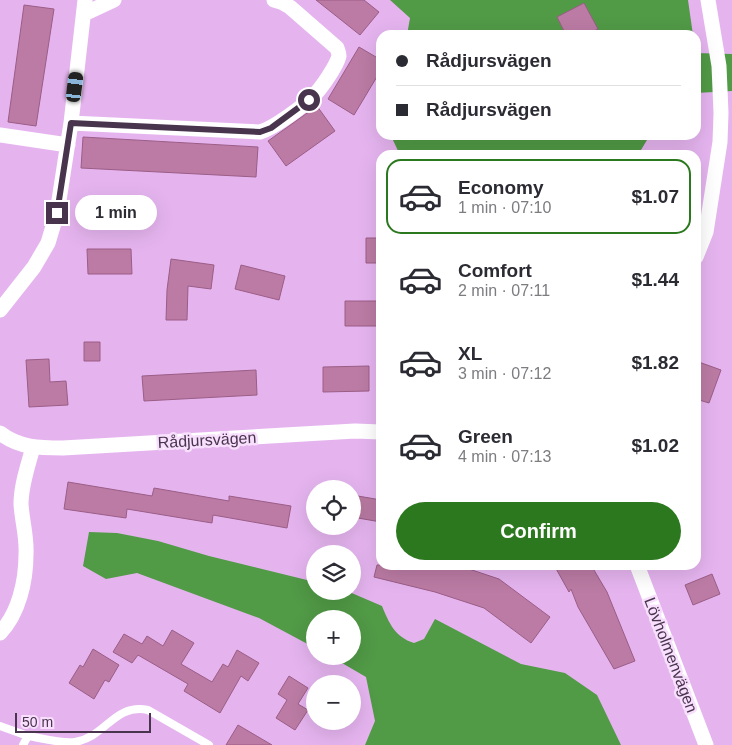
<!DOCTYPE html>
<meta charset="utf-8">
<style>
:root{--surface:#fff;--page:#f2f2f3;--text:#2b2b33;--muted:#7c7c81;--line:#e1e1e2;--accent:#2c781f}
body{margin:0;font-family:Arial,sans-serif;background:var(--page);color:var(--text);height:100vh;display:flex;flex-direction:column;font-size:19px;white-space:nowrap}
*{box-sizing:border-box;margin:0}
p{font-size:16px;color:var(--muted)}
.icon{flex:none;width:28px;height:28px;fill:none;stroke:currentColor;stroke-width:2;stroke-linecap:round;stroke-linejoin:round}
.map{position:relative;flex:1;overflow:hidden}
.details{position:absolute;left:376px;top:150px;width:325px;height:420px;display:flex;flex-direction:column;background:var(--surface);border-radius:15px;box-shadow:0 5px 20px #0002}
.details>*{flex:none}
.hud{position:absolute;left:376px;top:30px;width:325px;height:110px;border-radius:15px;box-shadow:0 5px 20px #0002;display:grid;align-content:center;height:110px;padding:0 20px;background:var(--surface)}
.buttons{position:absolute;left:306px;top:480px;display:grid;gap:10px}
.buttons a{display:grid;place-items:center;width:55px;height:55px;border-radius:50%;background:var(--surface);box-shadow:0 5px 20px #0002;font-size:25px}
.scale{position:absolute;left:15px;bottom:12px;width:136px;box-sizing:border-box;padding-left:5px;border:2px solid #48344c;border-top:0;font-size:14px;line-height:18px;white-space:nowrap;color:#48344c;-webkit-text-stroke:4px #f8dffd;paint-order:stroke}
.end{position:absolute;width:22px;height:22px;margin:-11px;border:6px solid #48344c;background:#fff;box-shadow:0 0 0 2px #fff}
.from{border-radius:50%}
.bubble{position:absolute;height:35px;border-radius:18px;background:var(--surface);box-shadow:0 5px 20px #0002;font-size:16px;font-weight:700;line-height:35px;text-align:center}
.car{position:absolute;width:15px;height:30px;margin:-15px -8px;border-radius:6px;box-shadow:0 0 4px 1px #0007;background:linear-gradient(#222 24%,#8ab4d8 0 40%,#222 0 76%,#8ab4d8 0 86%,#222 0)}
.hud b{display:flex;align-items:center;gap:18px;height:48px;font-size:19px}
.hud b+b{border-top:1px solid var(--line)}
.hud i{width:12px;height:12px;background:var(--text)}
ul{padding:9px 0 0;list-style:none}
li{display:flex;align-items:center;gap:15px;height:75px;margin:0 10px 8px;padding:0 10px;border:2px solid transparent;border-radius:15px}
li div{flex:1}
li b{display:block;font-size:19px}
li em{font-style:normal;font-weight:700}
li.on{border-color:var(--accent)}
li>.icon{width:45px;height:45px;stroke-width:1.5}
.primary-button{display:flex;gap:10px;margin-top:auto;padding:10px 20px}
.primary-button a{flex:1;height:58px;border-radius:30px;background:var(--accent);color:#fff;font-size:20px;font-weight:700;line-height:58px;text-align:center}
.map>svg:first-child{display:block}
</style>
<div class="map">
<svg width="732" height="745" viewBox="0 0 732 745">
<rect width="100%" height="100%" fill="#e5b4ef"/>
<path fill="#519a46" d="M 390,0 L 688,0 L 693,35 L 407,35 L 410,18 Z
M 696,53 L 732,54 L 732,91 L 696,93 Z
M 392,135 L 650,135 L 638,155 L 400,155 L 392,138 Z
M 89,532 L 117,533 L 158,541 L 209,556 L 315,582 L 315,591 L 347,591 L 382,606 C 389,623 395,637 414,643 L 424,639 L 435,619 L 521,664 L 565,673 L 597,695 L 621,745 L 365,745 L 375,721 L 366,677 L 330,656 L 352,656 L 352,619 L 315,619 L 315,648 L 259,618 L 137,573 L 106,579 L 83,566 Z"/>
<path fill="#bb7ba4" stroke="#9b5d86" d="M 316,0 L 364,0 L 379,12 L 360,35 Z
M 584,3 L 598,29 L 586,35 L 566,35 L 557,17 Z
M 24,5 L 54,9 L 36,126 L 8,122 Z
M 359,47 L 381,60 L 381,70 L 354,115 L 328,99 Z
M 317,106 L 335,131 L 286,166 L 268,141 Z
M 83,137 L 258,147 L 256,177 L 81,168 Z
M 366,238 L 381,238 L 381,263 L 366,263 Z
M 87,249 L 131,249 L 132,274 L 88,274 Z
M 171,259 L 214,265 L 211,289 L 188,286 L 187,320 L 166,320 L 167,290 Z
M 241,265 L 285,276 L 279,300 L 235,289 Z
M 345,301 L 381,301 L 381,326 L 345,326 Z
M 84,342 L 100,342 L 100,361 L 84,361 Z
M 49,359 L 50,382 L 66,381 L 68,405 L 29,407 L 26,360 Z
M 696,361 L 721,370 L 709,403 L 696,399 Z
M 369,366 L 369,391 L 323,392 L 323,367 Z
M 256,370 L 257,395 L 144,401 L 142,376 Z
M 68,482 L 152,496 L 154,488 L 229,501 L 229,496 L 291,506 L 287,528 L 213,515 L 212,523 L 127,509 L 126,518 L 64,509 Z
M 352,495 L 381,500 L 381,522 L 352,517 Z
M 377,565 L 457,565 L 499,579 L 550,617 L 531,643 L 484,608 L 435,592 L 374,577 Z
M 554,565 L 591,565 L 607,592 L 635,661 L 614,669 L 578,607 L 571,589 L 569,592 Z
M 712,574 L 720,594 L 693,605 L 685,585 Z
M 172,630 L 194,643 L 181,664 L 212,682 L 223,664 L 228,667 L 237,650 L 259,663 L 248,681 L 241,676 L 220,713 L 184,691 L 188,684 L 138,655 L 132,663 L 113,652 L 124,634 L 142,644 L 147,636 L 163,646 Z
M 93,649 L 119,665 L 109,682 L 105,680 L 94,699 L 69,683 L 80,665 L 83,667 Z
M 289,676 L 308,688 L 298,704 L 308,710 L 295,730 L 276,718 L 287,700 L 278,694 Z
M 238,725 L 272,745 L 226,745 Z"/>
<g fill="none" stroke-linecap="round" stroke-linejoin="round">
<path stroke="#fff" stroke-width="8" d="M 0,726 L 28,736
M 23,745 L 28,736 C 41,738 62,744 75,742 C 106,737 114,703 148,710 L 209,745"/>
<path stroke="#fff" stroke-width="15" d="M 84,14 L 114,0
M 71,123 L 260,132 C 274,128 304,106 314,95 C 321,89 337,65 339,56 C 339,52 338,52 337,48 L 290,7 L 281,2 L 274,0
M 0,135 L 68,145
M 696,257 L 706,232 L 720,142 L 721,113 L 719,66 L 708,0
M 0,310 L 34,267 L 48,243 L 57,213 L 71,123 L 85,0
M 0,433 C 19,448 40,448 63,448 L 355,431 L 381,432
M 637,565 L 706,745
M 0,633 C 19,613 26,581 26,554 C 27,537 22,521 21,504 C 21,485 28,466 33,447"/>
</g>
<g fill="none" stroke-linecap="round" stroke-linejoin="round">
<path stroke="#48344c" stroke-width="6" d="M 57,213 L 71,123 L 260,132 L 271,128 L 309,100"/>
</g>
<g text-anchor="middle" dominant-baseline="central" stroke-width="5" stroke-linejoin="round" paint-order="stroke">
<g font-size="16" fill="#48344c" stroke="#f8dffd">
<text transform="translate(207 440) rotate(-3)">Rådjursvägen</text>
<text transform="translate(671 655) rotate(69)">Lövholmenvägen</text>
</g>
</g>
</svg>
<div class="buttons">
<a><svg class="icon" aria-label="locate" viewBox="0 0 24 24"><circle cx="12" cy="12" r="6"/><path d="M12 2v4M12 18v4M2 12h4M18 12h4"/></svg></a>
<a><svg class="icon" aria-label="layers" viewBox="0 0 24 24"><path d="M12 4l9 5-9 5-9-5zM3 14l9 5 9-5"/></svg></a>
<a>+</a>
<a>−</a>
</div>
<div class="scale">50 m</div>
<i class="end from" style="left:309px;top:100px"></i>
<i class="end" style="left:57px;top:213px"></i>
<div class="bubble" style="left:75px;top:195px;width:82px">1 min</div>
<i class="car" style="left:75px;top:87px;rotate:7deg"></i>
<div class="hud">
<b><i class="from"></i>Rådjursvägen</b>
<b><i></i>Rådjursvägen</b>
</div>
<section class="details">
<ul>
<li class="on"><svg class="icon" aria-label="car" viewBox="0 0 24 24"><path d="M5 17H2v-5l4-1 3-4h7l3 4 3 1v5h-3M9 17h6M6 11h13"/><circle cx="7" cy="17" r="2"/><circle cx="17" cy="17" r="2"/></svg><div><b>Economy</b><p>1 min · 07:10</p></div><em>$1.07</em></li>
<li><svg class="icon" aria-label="car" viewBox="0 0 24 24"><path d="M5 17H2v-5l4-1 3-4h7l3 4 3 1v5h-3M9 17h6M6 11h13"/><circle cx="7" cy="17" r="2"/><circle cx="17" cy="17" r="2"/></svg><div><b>Comfort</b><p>2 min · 07:11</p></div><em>$1.44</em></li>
<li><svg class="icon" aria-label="car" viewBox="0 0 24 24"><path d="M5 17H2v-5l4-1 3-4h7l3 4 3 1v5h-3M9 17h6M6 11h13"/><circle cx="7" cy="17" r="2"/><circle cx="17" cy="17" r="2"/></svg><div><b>XL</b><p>3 min · 07:12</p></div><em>$1.82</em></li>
<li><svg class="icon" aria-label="car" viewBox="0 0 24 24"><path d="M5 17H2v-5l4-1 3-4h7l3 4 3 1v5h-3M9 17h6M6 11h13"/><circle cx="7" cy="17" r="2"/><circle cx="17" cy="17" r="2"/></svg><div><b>Green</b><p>4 min · 07:13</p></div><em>$1.02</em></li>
</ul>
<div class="primary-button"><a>Confirm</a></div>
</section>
</div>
